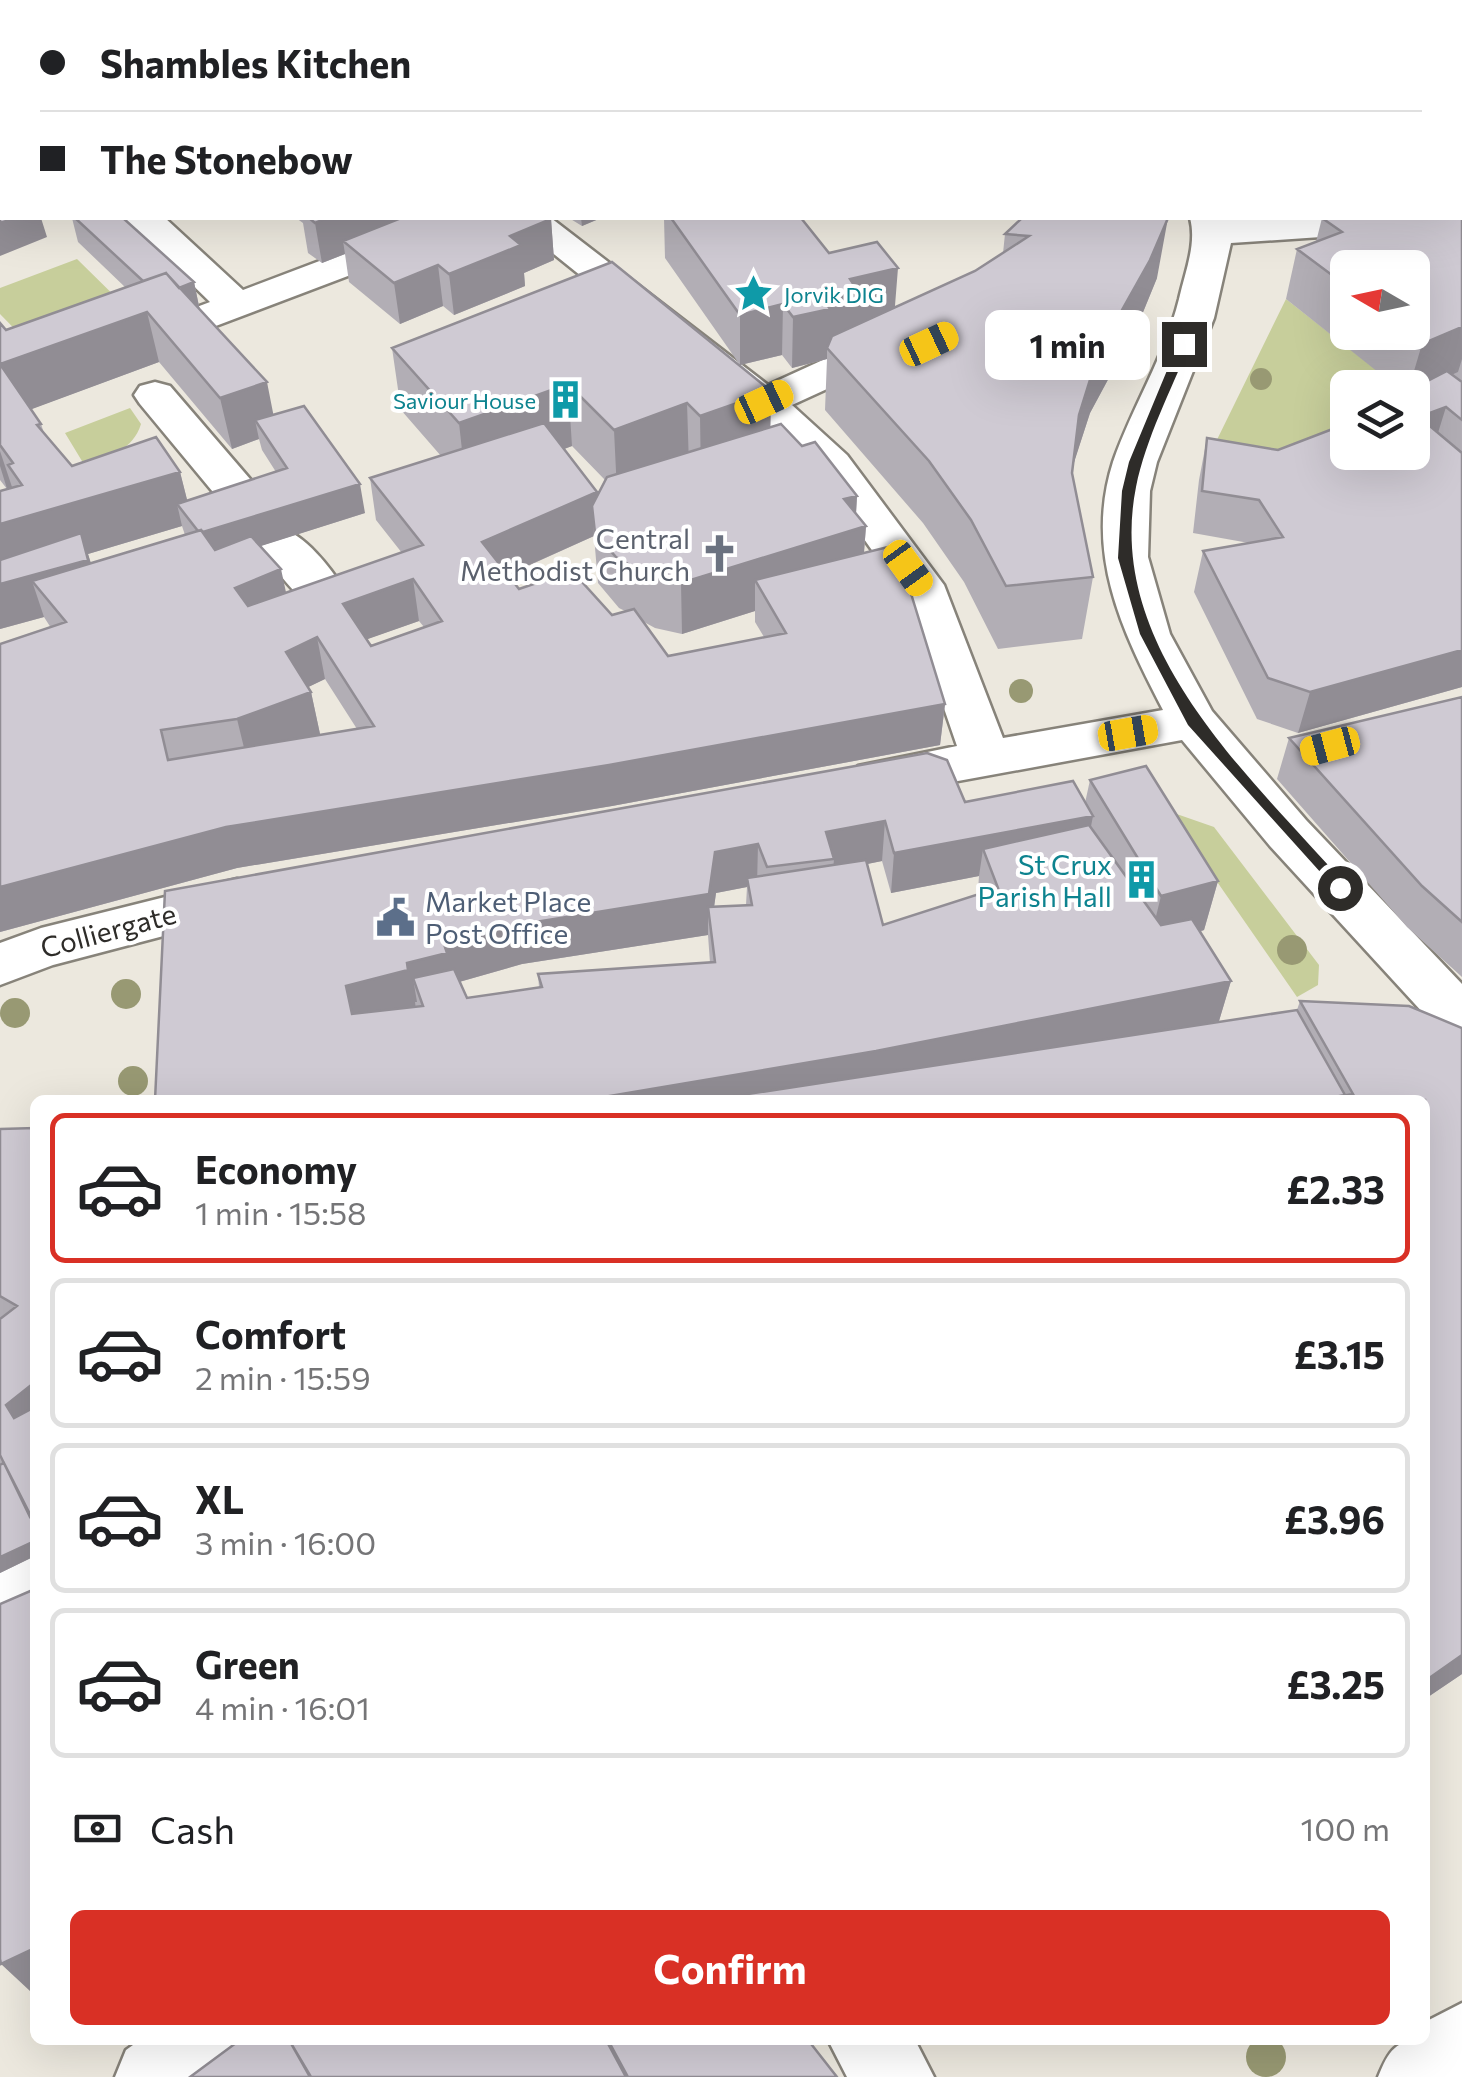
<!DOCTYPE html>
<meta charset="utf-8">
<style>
:root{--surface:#fff;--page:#f2f2f2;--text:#202124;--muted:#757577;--line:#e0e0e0;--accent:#d93025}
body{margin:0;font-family:Commissioner,sans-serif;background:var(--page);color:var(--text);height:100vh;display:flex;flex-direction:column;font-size:38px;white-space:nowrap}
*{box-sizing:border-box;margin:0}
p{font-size:32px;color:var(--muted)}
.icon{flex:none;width:55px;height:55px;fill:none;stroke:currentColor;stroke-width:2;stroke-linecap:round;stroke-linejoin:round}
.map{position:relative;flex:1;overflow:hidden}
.drawer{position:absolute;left:30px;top:1095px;width:1400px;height:950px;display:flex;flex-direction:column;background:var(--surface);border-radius:15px;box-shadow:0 10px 40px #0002}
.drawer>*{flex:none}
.hud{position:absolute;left:0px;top:0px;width:1462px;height:220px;box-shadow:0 10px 40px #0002;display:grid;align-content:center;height:220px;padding:0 40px;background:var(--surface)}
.needle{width:65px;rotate:279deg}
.controls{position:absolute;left:1330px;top:250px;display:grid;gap:20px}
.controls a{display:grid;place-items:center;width:100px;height:100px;border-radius:15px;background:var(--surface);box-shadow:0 10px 40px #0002;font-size:50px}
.end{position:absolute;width:45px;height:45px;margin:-22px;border:12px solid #2e2c29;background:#fff;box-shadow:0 0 0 5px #fff}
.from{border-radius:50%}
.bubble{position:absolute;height:70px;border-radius:15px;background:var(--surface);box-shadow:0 10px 40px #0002;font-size:32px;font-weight:700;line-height:70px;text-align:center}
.car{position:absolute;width:30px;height:60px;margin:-30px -15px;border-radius:12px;box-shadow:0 0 8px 2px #0007;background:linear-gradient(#f5c518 24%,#345 0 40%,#f5c518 0 76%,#345 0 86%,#f5c518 0)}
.hud b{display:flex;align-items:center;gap:35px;height:95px;font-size:38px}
.hud b+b{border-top:2px solid var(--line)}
.hud i{width:25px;height:25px;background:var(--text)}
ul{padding:18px 0 0;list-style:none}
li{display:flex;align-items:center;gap:30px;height:150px;margin:0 20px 15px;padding:0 20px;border:5px solid var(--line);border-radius:15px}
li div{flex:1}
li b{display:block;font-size:38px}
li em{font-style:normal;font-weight:700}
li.active{border-color:var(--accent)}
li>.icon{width:90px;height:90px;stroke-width:1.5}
.pay{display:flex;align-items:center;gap:25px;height:110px;padding:0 40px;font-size:38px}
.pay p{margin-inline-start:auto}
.button{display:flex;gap:20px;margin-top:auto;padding:20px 40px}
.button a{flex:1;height:115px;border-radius:15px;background:var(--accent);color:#fff;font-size:40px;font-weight:700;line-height:115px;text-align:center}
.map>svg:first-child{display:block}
</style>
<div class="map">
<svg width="1462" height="2077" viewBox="0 0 1462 2077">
<rect width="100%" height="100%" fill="#ece8de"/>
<path fill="#c7ce9b" d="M 77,259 L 138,319 L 42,357 L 0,314 L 0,288 Z
M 1286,299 L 1398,387 L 1348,388 L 1347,433 L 1276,468 L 1209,456 Z
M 130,408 L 141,424 C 133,450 109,457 85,466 L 65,433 Z
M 1168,811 L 1214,827 L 1319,965 L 1318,985 L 1297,997 Z"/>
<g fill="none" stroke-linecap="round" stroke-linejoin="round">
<defs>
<path id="minor" d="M 931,0 L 969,0 L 971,2 L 933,2 Z
M 1405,0 L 1443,0 L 1445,2 L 1407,2 Z
M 124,218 L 165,218 L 243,290 L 433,218 L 486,218 L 480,226 L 192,335 L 178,332 L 172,323 L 178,314 L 210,302 Z
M 509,218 L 551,218 L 768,385 L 882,333 L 896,330 L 910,333 L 916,342 L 910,351 L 792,405 L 847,455 L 944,585 L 1003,738 L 1163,710 C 1122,631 1084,553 1113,462 C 1132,407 1165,356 1179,299 C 1185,272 1197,244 1190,218 L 1366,218 L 1360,226 L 1321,237 L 1231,243 L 1214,318 L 1157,462 L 1150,491 L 1148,557 L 1170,634 L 1212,711 L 1306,820 L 1462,984 L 1462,1034 L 1443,1028 L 1425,1015 L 1270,846 L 1182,740 L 876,796 L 858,790 L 851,778 L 858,766 L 957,746 L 906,598 L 817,473 L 749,411 Z
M 155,382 L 170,386 L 269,501 L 275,511 L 269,521 L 253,525 L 237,521 L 140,404 L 134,395 L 140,386 Z
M 278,527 C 305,534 331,568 346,592 L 339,603 C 329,606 318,609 308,603 C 293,594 265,556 256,541 L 262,531 Z
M 237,879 L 255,884 L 263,898 L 255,912 L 53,965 L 0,985 L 0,943 L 41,928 Z
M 35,1554 L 35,1620 L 0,1636 L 0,1569 Z
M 1462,2003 L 1462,2077 L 1378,2077 C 1389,2050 1395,2040 1425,2040 L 1425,2022 Z
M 140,2040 L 242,2040 L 231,2067 L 217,2077 L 115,2077 L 126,2050 Z
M 828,2040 L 915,2040 L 934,2077 L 847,2077 Z"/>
</defs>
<use href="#minor" stroke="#87837a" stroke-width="5"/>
<use href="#minor" fill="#fff" fill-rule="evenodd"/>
</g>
<g fill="#989973">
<circle cx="1261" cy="379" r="11"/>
<circle cx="1021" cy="691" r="12"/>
<circle cx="1292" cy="950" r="15"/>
<circle cx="126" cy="994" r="15"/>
<circle cx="15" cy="1013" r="15"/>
<circle cx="133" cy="1081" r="15"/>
<circle cx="1266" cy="2057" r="20"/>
</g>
<path fill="#b2aeb5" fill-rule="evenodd" d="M 80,0 L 191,0 L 185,2 L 85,2 Z
M 287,0 L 480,0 L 480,2 L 288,2 Z
M 713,0 L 927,0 L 927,2 L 713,2 Z
M 2,56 L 2,164 L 0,155 L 0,57 Z
M 1462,162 L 1462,687 L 1298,733 L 1257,719 L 1194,592 L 1203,551 L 1249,543 L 1193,533 L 1199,480 L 1207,438 L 1278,450 L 1412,452 L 1412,388 L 1398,388 L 1286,299 L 1297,249 L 1316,242 L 1322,218 ZM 1348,268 L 1412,332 L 1348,332 Z
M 72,218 L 123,218 L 194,282 L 200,311 L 273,415 L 365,513 L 260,546 L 286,593 L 402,553 L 376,520 L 370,478 L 441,456 L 401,410 L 392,348 L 771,391 L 770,427 L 802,446 L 857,496 L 856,514 L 866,526 L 864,553 L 945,704 L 940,745 L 612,806 L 237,868 L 0,932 L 51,628 L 44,617 L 0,629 L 0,491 L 7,489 L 0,480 L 0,323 L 6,330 L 126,288 L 78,242 ZM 159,362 L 232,449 L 259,439 L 262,450 L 276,472 L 187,500 L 180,472 L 72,466 L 44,433 L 41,424 L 31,409 ZM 572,446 L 605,480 L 597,495 L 564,449 ZM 182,526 L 185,535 L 91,563 L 88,554 ZM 594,536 L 598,583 L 619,608 L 625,611 L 612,615 L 519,589 L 508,575 ZM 755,611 L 755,622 L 764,637 L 668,656 L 644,622 L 655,628 L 682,634 ZM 419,621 L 424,627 L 371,646 L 367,639 ZM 325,679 L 357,729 L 315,736 L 320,734 L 311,692 L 308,687 Z
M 296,218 L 549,218 L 551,219 L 554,260 L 524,273 L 525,286 L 454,315 L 443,306 L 400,324 L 349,282 L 345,254 L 322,263 L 308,253 L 303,223 Z
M 569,218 L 601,218 L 582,226 Z
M 664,218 L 801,218 L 829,253 L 895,308 L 975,271 L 1003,253 L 1005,234 L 1022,218 L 1157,278 L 1139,322 L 1090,413 L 1072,468 L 1072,473 L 1093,577 L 1082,639 L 998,649 L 964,582 L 923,523 L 825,410 L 827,359 L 792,368 L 782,355 L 740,365 L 665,258 Z
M 1462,697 L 1462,977 L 1407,927 L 1277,779 L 1289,738 Z
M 927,753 L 947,760 L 965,802 L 1073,781 L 1085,803 L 1090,780 L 1146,766 L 1218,881 L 1204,930 L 1200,932 L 1231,981 L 1219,1021 L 1199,1025 L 1297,1010 L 1300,1001 L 1409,1006 L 1462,1028 L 1462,1674 L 1425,1699 L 1425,1100 L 155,1100 L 165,891 ZM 882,861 L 891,893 L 979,876 L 978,890 L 979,894 L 883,925 L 867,864 ZM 747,887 L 746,905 L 714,907 L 716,893 ZM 708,935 L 710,963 L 538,974 L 539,987 L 467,998 L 459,982 L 522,964 Z
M 35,1128 L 35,1556 L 0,1573 L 0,1129 Z"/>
<path fill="#918d94" d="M 122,0 L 191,0 L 185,2 L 123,2 Z
M 403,0 L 446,0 L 446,2 L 403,2 Z
M 452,0 L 480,0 L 480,2 L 452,2 Z
M 878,0 L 927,0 L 927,2 L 872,2 Z
M 2,104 L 2,134 L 0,132 L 0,105 Z
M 15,218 L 41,218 L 47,237 L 0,256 L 0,223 Z
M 327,218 L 429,218 L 343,241 L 345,254 L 322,263 L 315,223 Z
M 581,218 L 601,218 L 582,226 Z
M 1168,218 L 1157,278 L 1139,322 L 1090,413 L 1069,478 L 1079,415 L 1099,351 Z
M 551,219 L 554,260 L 524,273 L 525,286 L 454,315 L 449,274 L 510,236 Z
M 438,265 L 443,306 L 400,324 L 394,283 Z
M 898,268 L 894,318 L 827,348 L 827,359 L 792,368 L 793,317 L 821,296 L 850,279 Z
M 194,282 L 200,311 L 158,296 Z
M 783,304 L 782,355 L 740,365 L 740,315 Z
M 147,312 L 159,362 L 16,415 L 0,364 Z
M 1462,327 L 1462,359 L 1458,372 L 1412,392 L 1412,388 L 1409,388 L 1422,344 Z
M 267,382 L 277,433 L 255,420 L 259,439 L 232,449 L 220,398 Z
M 568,384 L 572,446 L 466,486 L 459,423 Z
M 771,391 L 770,454 L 701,479 L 700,416 Z
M 687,403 L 689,466 L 617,492 L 614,430 Z
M 1446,407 L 1433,449 L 1419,417 Z
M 0,451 L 13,490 L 8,492 L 0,466 Z
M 180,472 L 193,523 L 177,504 L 182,526 L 88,554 L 94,574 L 32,581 L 44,617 L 0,629 L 0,524 Z
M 360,484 L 365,513 L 207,563 L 200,533 Z
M 597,492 L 600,533 L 592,506 L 594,536 L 487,584 L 482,542 Z
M 857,496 L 855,530 L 866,526 L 862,577 L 755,580 L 755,611 L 682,634 L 681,583 L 844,499 Z
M 281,569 L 290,611 L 245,630 L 235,588 Z
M 413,579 L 419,621 L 351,645 L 343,604 Z
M 317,637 L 325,679 L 296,693 L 286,652 Z
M 1462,650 L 1462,687 L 1298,733 L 1310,692 Z
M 311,692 L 320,734 L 247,760 L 237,719 Z
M 945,704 L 940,745 L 612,806 L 237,868 L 0,932 L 0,887 L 226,827 Z
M 1093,816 L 1085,857 L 983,849 L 979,876 L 891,893 L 894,853 Z
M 885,821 L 882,861 L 833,871 L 834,859 L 826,832 Z
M 758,844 L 757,885 L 747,878 L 747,887 L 716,893 L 711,929 L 708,907 L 708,935 L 522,964 L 452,984 L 413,978 L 417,1002 L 415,1002 L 416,1010 L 355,1025 L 346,986 L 407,963 L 444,944 L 715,852 Z
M 1218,881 L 1204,930 L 1149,945 L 1161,896 Z
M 1231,981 L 1219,1021 L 873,1090 L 814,1100 L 586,1100 Z
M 35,1382 L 35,1431 L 25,1439 L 6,1405 Z
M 35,1541 L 35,1556 L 0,1573 L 0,1557 Z
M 1462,1655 L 1462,1674 L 1425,1699 L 1425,1681 Z
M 35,1948 L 35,1989 L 30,1991 L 1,1964 Z"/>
<path fill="#cfcad3" stroke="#918d94" stroke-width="2.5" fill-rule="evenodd" d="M 0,0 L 24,0 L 28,2 L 2,2 L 2,17 L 0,15 Z
M 302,0 L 405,0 L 409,2 L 306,2 Z
M 621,0 L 646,0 L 650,2 L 614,2 Z
M 751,0 L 878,0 L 872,2 L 756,2 Z
M 2,56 L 2,104 L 0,105 L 0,57 Z
M 1462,162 L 1462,327 L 1422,344 L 1407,332 L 1412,332 L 1412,268 L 1348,268 L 1348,287 L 1297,249 L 1342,232 L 1322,218 L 1460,218 L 1460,163 Z
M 2,178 L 2,218 L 15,218 L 0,223 L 0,179 Z
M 75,218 L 123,218 L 194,282 L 179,288 L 166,273 L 143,281 Z
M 309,218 L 327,218 L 315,223 Z
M 401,218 L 549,218 L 551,219 L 510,236 L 521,245 L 449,274 L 438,265 L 394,283 L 343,241 Z
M 671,218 L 801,218 L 829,253 L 877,242 L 898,268 L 850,279 L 856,288 L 821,296 L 830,309 L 793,317 L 783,304 L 740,315 Z
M 1022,218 L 1168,218 L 1150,260 L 1099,351 L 1079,415 L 1072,473 L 1093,577 L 1006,586 L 971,520 L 929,461 L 827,348 L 832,336 L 975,271 L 1029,236 L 1005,234 Z
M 612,262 L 771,391 L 700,416 L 687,403 L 614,430 L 568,384 L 459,423 L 392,348 Z
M 166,273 L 267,382 L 220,398 L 147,312 L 0,364 L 41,424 L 37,425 L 72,466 L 156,437 L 180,472 L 0,524 L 0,491 L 22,485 L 8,465 L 13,463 L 0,445 L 0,323 L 6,330 Z
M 1447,371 L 1462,382 L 1462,420 L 1446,407 L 1419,417 L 1462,453 L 1462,650 L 1310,692 L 1268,678 L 1203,551 L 1283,537 L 1259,500 L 1202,491 L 1207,438 L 1278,450 L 1330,430 L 1348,445 L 1348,452 L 1356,452 L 1359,455 L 1368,452 L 1412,452 L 1412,389 Z
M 304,406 L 360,484 L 203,532 L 201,530 L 198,531 L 177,504 L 287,468 L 255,420 Z
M 544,423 L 597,492 L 482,542 L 519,589 L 572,571 L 612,615 L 634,609 L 668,656 L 786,633 L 755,580 L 896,545 L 945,704 L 609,765 L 226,827 L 0,887 L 0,644 L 66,622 L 32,581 L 201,530 L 215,550 L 251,536 L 281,569 L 235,588 L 248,606 L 423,545 L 370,478 ZM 413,579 L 442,621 L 371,646 L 343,604 ZM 317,637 L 374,726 L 168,760 L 161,730 L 237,719 L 311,692 L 286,652 Z
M 781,424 L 802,446 L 815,442 L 857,496 L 844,499 L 866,526 L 681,583 L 653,577 L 635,568 L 616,557 L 595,533 L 592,506 L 607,477 Z
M 81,533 L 88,560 L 0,584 L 0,560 Z
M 1462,697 L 1462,922 L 1422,886 L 1289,738 Z
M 927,753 L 947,760 L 965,802 L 1073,781 L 1093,816 L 894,853 L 885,821 L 826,832 L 834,859 L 767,867 L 758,844 L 715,852 L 709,894 L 517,925 L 444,944 L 447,953 L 407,963 L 408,970 L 346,986 L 352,1014 L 423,1006 L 413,978 L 454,969 L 467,998 L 542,987 L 538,974 L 715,962 L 708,907 L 752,905 L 747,878 L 866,860 L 883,925 L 998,888 L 983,849 L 1089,825 L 1161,925 L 1192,919 L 1231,981 L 876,1051 L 586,1100 L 155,1100 L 165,891 Z
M 1146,766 L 1218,881 L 1161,896 L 1090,780 Z
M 1300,1001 L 1409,1006 L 1462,1028 L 1462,1655 L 1425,1681 L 1425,1100 L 1319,1100 L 1353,1094 Z
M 1297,1010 L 1345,1095 L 1319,1100 L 709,1100 Z
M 35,1128 L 35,1382 L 6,1405 L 14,1418 L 35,1407 L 35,1514 L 30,1517 L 0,1455 L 0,1319 L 17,1306 L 0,1296 L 0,1129 Z
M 4,1463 L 35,1524 L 35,1541 L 0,1557 L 0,1465 Z
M 35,1589 L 35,1948 L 1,1964 L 0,1959 L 0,1604 Z
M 240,2040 L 289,2040 L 310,2077 L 190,2077 Z
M 289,2040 L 606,2040 L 626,2077 L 311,2077 Z
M 608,2040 L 808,2040 L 837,2077 L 628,2077 Z"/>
<path fill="#2e2c29" d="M 1184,340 L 1190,344 C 1171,390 1146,438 1136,487 C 1104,648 1250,776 1345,884 L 1345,893 L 1340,894 L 1188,725 L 1140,634 L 1118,558 L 1122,491 L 1129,462 L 1178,344 Z"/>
<defs>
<symbol id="sight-bare" viewBox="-9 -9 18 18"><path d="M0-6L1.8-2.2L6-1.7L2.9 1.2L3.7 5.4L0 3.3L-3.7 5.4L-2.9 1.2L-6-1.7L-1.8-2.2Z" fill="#0f9aa8" stroke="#fff" stroke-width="2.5" paint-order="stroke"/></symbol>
<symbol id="building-bare" viewBox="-9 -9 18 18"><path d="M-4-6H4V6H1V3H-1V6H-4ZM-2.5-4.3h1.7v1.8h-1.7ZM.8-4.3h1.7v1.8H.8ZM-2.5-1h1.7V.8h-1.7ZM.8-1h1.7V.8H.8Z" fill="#0f9aa8" stroke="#fff" stroke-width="2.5" paint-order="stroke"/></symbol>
<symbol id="church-bare" viewBox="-9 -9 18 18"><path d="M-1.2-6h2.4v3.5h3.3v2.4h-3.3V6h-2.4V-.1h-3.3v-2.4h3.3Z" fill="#6b7280" stroke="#fff" stroke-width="2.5" paint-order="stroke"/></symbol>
<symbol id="civic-bare" viewBox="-9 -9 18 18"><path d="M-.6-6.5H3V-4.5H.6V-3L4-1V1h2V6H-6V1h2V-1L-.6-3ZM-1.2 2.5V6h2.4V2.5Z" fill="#5c6f8a" stroke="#fff" stroke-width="2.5" paint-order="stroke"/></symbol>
</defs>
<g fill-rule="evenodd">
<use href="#sight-bare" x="726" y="266" width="55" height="55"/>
<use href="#building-bare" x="538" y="372" width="55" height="55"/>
<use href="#church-bare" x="692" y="526" width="55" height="55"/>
<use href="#building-bare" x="1114" y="852" width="55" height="55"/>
<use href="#civic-bare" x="368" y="890" width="55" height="55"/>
</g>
<g text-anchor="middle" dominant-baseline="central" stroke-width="8" stroke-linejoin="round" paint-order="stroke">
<g font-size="22" fill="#0d838f" stroke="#fff" text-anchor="start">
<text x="784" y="294">Jorvik DIG</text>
<text x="536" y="400" text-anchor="end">Saviour House</text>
</g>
<g font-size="28" fill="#5b616d" stroke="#fff" text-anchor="end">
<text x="690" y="538">Central<tspan x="690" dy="32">Methodist Church</tspan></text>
</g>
<g font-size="28" fill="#0d838f" stroke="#fff" text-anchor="end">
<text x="1112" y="864">St Crux<tspan x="1112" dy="32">Parish Hall</tspan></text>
</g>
<g font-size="28" fill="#4e5e75" stroke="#fff" text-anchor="start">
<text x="425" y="901">Market Place<tspan x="425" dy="32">Post Office</tspan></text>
</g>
<g font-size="28" fill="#2e2c29" stroke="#fff">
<text transform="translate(108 930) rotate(-15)">Colliergate</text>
</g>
</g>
</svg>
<div class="controls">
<a><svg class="needle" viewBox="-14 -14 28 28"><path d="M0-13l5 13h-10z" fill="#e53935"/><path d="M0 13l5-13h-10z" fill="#757577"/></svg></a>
<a><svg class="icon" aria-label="layers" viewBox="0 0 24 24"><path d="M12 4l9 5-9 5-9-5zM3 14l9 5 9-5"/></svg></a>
</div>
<i class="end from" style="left:1340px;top:888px"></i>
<i class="end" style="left:1184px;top:344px"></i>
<div class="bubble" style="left:985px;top:310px;width:165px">1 min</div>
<i class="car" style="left:929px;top:344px;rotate:65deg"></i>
<i class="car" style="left:764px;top:402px;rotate:65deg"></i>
<i class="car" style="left:908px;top:568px;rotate:144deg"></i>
<i class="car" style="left:1128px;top:733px;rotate:80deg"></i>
<i class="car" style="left:1330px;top:746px;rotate:255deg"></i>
<div class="hud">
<b><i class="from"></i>Shambles Kitchen</b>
<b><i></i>The Stonebow</b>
</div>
<section class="drawer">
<ul>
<li class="active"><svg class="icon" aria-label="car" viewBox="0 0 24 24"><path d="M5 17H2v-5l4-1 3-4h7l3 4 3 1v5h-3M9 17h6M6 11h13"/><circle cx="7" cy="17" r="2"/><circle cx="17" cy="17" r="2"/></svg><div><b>Economy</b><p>1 min · 15:58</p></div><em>£2.33</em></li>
<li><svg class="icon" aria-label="car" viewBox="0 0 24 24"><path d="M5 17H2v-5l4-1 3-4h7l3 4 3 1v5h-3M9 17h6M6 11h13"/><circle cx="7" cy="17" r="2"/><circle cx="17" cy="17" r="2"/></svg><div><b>Comfort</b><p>2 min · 15:59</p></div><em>£3.15</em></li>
<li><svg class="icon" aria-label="car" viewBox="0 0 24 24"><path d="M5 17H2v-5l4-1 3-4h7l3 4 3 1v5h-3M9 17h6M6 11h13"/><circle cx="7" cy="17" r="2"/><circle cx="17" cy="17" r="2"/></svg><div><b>XL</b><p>3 min · 16:00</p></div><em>£3.96</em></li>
<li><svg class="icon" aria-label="car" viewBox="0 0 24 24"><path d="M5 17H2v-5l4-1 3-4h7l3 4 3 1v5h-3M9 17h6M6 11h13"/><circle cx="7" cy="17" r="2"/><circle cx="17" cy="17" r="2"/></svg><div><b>Green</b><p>4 min · 16:01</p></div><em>£3.25</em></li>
</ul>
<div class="pay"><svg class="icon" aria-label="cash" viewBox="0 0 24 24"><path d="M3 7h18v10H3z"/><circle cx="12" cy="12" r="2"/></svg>Cash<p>100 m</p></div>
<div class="button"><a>Confirm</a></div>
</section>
</div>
